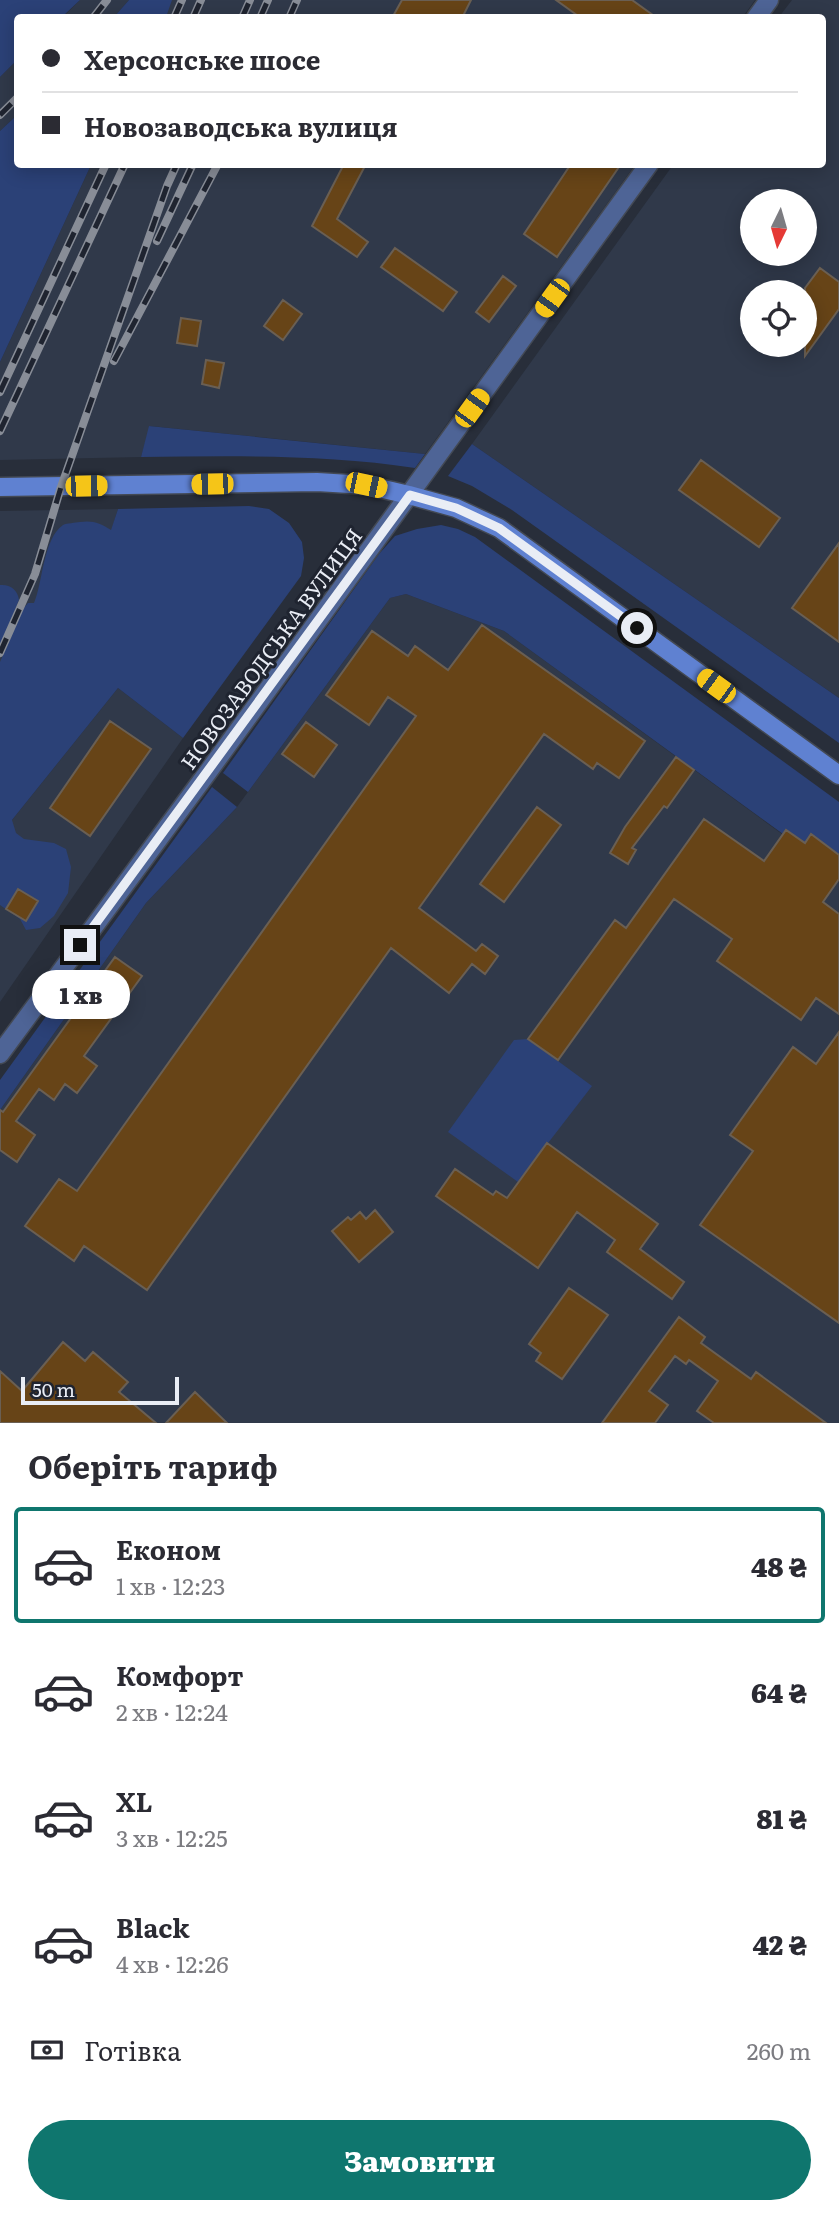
<!DOCTYPE html>
<html lang="uk">
<meta charset="utf-8">
<style>
:root{--surface:#fff;--page:#f7f7f7;--text:#2b2b33;--muted:#7c7c81;--line:#e1e1e2;--accent:#0f766e}
body{margin:0;font-family:Literata,serif;background:var(--page);color:var(--text);height:100vh;display:flex;flex-direction:column;font-size:26px;white-space:nowrap}
*{box-sizing:border-box;margin:0}
p{font-size:23px;color:var(--muted)}
.icon{flex:none;width:38px;height:38px;fill:none;stroke:currentColor;stroke-width:2;stroke-linecap:round;stroke-linejoin:round}
.map{position:relative;height:1423px;overflow:hidden}
.drawer{display:flex;flex-direction:column;background:var(--surface);flex:1}
.drawer>*{flex:none}
.hud{position:absolute;left:14px;top:14px;width:812px;height:154px;border-radius:7px;box-shadow:0 4px 18px #0003;display:grid;align-content:center;height:154px;padding:0 28px;background:var(--surface)}
.needle{width:46px;rotate:185deg}
.tools{position:absolute;left:740px;top:189px;display:grid;gap:14px}
.tools a{display:grid;place-items:center;width:77px;height:77px;border-radius:50%;background:var(--surface);box-shadow:0 4px 18px #0003;font-size:35px}
.scale{position:absolute;left:21px;bottom:18px;width:158px;box-sizing:border-box;padding-left:7px;border:4px solid #e9edf5;border-top:0;font-size:19px;line-height:24px;white-space:nowrap;color:#e9edf5;-webkit-text-stroke:5px #1f2430;paint-order:stroke}
.end{position:absolute;width:32px;height:32px;margin:-16px;border:9px solid #e9edf5;background:#111;box-shadow:0 0 0 4px #111}
.from{border-radius:50%}
.bubble{position:absolute;height:49px;border-radius:24px;background:var(--surface);box-shadow:0 4px 18px #0003;font-size:23px;font-weight:800;line-height:49px;text-align:center}
.car{position:absolute;width:21px;height:42px;margin:-21px -10px;border-radius:9px;box-shadow:0 0 5px 2px #0007;background:linear-gradient(#f5c518 24%,#345 0 40%,#f5c518 0 76%,#345 0 86%,#f5c518 0)}
.hud b{display:flex;align-items:center;gap:24px;height:66px;font-size:26px}
.hud b+b{border-top:2px solid var(--line)}
.hud i{width:18px;height:18px;background:var(--text)}
ul{padding:0;list-style:none}
li{display:flex;align-items:center;gap:21px;height:116px;margin:0 14px 10px;padding:0 14px;border:4px solid transparent;border-radius:7px}
li div{flex:1}
li b{display:block;font-size:26px}
li em{font-style:normal;font-weight:800}
li.selected{border-color:var(--accent)}
li>.icon{width:63px;height:63px;stroke-width:1.5}
h2{padding:0 28px;font-size:32px;line-height:84px}
.pay{display:flex;align-items:center;gap:18px;height:77px;padding:0 28px;font-size:26px}
.pay p{margin-inline-start:auto}
.button{display:flex;gap:14px;margin-top:auto;padding:14px 28px}
.button a{flex:1;height:80px;border-radius:42px;background:var(--accent);color:#fff;font-size:28px;font-weight:800;line-height:80px;text-align:center}
.map>svg:first-child{display:block}
</style>
<div class="map">
<svg width="839" height="1423" viewBox="0 0 839 1423">
<rect width="100%" height="100%" fill="#282e3a"/>
<path fill="#30394a" fill-rule="evenodd" d="M 80,0 L 129,0 L 114,17 L 62,18 Z
M 167,0 L 755,0 L 742,18 L 159,18 Z
M 792,0 L 839,0 L 839,698 L 472,444 L 673,165 L 822,164 L 822,18 L 779,17 ZM 752,201 L 805,201 L 805,254 L 752,254 ZM 752,292 L 805,292 L 805,345 L 752,345 Z
M 17,60 L 17,115 L 0,131 L 0,77 Z
M 91,165 L 635,165 L 425,454 L 150,426 L 141,457 L 0,460 L 0,362 Z
M 118,509 L 103,558 L 0,679 L 0,511 Z
M 406,594 L 504,631 L 782,834 L 786,830 L 811,834 L 839,855 L 839,1423 L 0,1423 L 0,1110 L 146,903 L 237,807 L 390,598 Z
M 118,688 L 183,738 L 0,1002 L 0,822 L 8,825 Z"/>
<path fill="#2b4177" d="M 0,0 L 80,0 L 62,17 L 18,18 L 17,60 L 0,77 Z
M 129,0 L 172,0 L 166,17 L 114,17 Z
M 17,115 L 18,164 L 91,165 L 0,362 L 0,131 Z
M 149,426 L 425,454 L 415,468 C 324,454 233,456 141,457 Z
M 472,444 L 839,698 L 839,743 L 512,510 L 472,486 L 448,476 Z
M 249,506 L 269,509 L 289,523 L 302,542 L 304,558 L 301,576 L 183,738 L 118,688 L 12,820 L 16,833 L 24,839 L 54,843 L 66,849 L 71,867 L 68,893 L 54,916 L 40,928 L 26,930 L 20,919 L 0,905 L 0,662 L 23,609 L 28,603 L 34,603 C 43,582 43,539 63,525 C 67,523 75,523 80,522 C 92,520 101,523 111,530 L 118,509 Z
M 441,525 L 458,529 L 475,537 L 839,802 L 839,855 L 811,835 L 805,843 L 786,830 L 783,834 L 504,631 L 406,594 L 390,598 L 248,792 L 223,773 L 379,554 L 395,536 L 417,529 Z
M 0,585 C 10,584 18,590 19,600 L 0,647 Z
M 212,787 L 237,807 L 146,903 L 0,1110 L 0,1080 Z
M 528,1039 L 592,1086 L 518,1182 L 448,1132 L 514,1040 Z"/>
<path fill="#674417" stroke="#6a5f53" stroke-width="2" d="M 402,0 L 471,0 L 462,18 L 392,18 Z
M 556,0 L 632,0 L 657,18 L 581,18 Z
M 344,164 L 366,164 L 337,219 L 368,242 L 357,257 L 312,226 Z
M 571,164 L 621,164 L 557,257 L 524,234 Z
M 395,248 L 457,292 L 443,311 L 381,267 Z
M 820,268 L 839,282 L 839,309 L 805,356 L 805,288 Z
M 503,276 L 516,286 L 489,322 L 476,312 Z
M 283,300 L 302,314 L 283,340 L 264,326 Z
M 181,318 L 201,321 L 197,346 L 177,343 Z
M 206,360 L 224,363 L 219,388 L 202,384 Z
M 701,460 L 780,518 L 759,547 L 679,490 Z
M 839,543 L 839,642 L 792,608 Z
M 482,625 L 645,741 L 619,778 L 597,763 L 593,769 L 544,734 L 419,908 L 476,951 L 482,944 L 498,956 L 485,974 L 472,964 L 449,993 L 391,948 L 147,1290 L 84,1246 L 74,1261 L 25,1226 L 59,1179 L 77,1191 L 416,716 L 388,697 L 369,725 L 326,695 L 372,631 L 408,656 L 415,646 L 448,670 Z
M 110,721 L 151,749 L 90,836 L 50,808 Z
M 306,722 L 337,745 L 314,777 L 282,754 Z
M 676,757 L 694,770 L 667,808 L 664,806 L 632,848 L 636,850 L 628,864 L 610,853 L 625,827 Z
M 537,807 L 561,825 L 504,902 L 480,884 Z
M 704,819 L 764,861 L 786,830 L 805,843 L 811,834 L 839,855 L 839,879 L 823,902 L 839,914 L 839,1014 L 816,998 L 801,1020 L 717,961 L 732,939 L 674,899 L 558,1060 L 528,1039 L 615,920 L 626,928 Z
M 18,889 L 38,901 L 26,921 L 6,909 Z
M 115,957 L 142,976 L 84,1056 L 97,1066 L 77,1093 L 65,1084 L 54,1100 L 39,1089 L 16,1121 L 35,1135 L 17,1162 L 0,1150 L 0,1110 L 3,1112 Z
M 839,1032 L 839,1323 L 700,1225 L 753,1151 L 730,1135 L 793,1047 L 816,1064 Z
M 547,1143 L 658,1224 L 640,1249 L 684,1282 L 672,1299 L 607,1252 L 615,1240 L 577,1212 L 538,1268 L 436,1196 L 455,1169 L 493,1195 L 496,1191 L 507,1198 Z
M 375,1210 L 393,1232 L 359,1262 L 332,1231 L 348,1217 L 351,1220 L 360,1212 L 366,1219 Z
M 569,1288 L 608,1315 L 562,1379 L 536,1361 L 541,1353 L 529,1344 Z
M 679,1317 L 705,1337 L 701,1343 L 751,1379 L 756,1372 L 826,1423 L 714,1423 L 697,1411 L 718,1381 L 689,1360 L 686,1364 L 675,1356 L 649,1391 L 668,1405 L 655,1423 L 602,1423 Z
M 63,1342 L 85,1361 L 93,1352 L 128,1382 L 119,1392 L 156,1423 L 0,1423 L 0,1371 L 22,1391 Z
M 195,1392 L 227,1423 L 166,1423 Z"/>
<g fill="none" stroke-linecap="round" stroke-linejoin="round">
<defs>
<path id="tertiary" d="M 756,18 L 769,0
M 0,1054 L 208,772 L 649,164"/>
<path id="secondary" d="M 0,487 L 317,482 L 366,485 L 409,495 L 456,508 L 499,528 L 839,775"/>
</defs>
<use href="#tertiary" stroke="#434954" stroke-width="21"/>
<use href="#secondary" stroke="#434954" stroke-width="21"/>
<use href="#tertiary" stroke="#4e6496" stroke-width="18"/>
<use href="#secondary" stroke="#5f81d1" stroke-width="18"/>
<defs>
<path id="rail" d="M 93,18 L 107,0
M 174,18 L 182,0
M 193,18 L 201,0
M 242,18 L 250,0
M 260,18 L 268,0
M 289,18 L 297,0
M 0,115 L 18,97
M 157,241 L 193,164
M 114,361 L 218,164
M 0,392 L 106,164
M 0,431 L 125,164
M 0,653 L 35,574 L 61,487 L 167,186 L 177,164"/>
</defs>
<use href="#rail" stroke="#888d97" stroke-width="8"/>
<use href="#rail" stroke="#1f2430" stroke-width="5" stroke-dasharray="16" stroke-linecap="butt"/>
</g>
<g fill="none" stroke-linecap="round" stroke-linejoin="round">
<path stroke="#e9edf5" stroke-width="9" d="M 80,945 L 410,495 L 456,508 L 499,528 L 637,628"/>
</g>
<g text-anchor="middle" dominant-baseline="central" stroke-width="6" stroke-linejoin="round" paint-order="stroke">
<g font-size="21" fill="#e9edf5" stroke="#1f2430">
<text transform="translate(270 648) rotate(-54)">НОВОЗАВОДСЬКА ВУЛИЦЯ</text>
</g>
</g>
</svg>
<div class="tools">
<a><svg class="needle" viewBox="-14 -14 28 28"><path d="M0-13l5 13h-10z" fill="#e53935"/><path d="M0 13l5-13h-10z" fill="#7c7c81"/></svg></a>
<a><svg class="icon" aria-label="locate" viewBox="0 0 24 24"><circle cx="12" cy="12" r="6"/><path d="M12 2v4M12 18v4M2 12h4M18 12h4"/></svg></a>
</div>
<div class="scale">50 m</div>
<i class="end from" style="left:637px;top:628px"></i>
<i class="end" style="left:80px;top:945px"></i>
<div class="bubble" style="left:32px;top:970px;width:98px">1 хв</div>
<i class="car" style="left:552px;top:298px;rotate:216deg"></i>
<i class="car" style="left:472px;top:408px;rotate:36deg"></i>
<i class="car" style="left:212px;top:484px;rotate:269deg"></i>
<i class="car" style="left:366px;top:485px;rotate:102deg"></i>
<i class="car" style="left:86px;top:486px;rotate:89deg"></i>
<i class="car" style="left:716px;top:686px;rotate:306deg"></i>
<div class="hud">
<b><i class="from"></i>Херсонське шосе</b>
<b><i></i>Новозаводська вулиця</b>
</div>
</div>
<section class="drawer">
<h2>Оберіть тариф</h2>
<ul>
<li class="selected"><svg class="icon" aria-label="car" viewBox="0 0 24 24"><path d="M5 17H2v-5l4-1 3-4h7l3 4 3 1v5h-3M9 17h6M6 11h13"/><circle cx="7" cy="17" r="2"/><circle cx="17" cy="17" r="2"/></svg><div><b>Економ</b><p>1 хв · 12:23</p></div><em>48 ₴</em></li>
<li><svg class="icon" aria-label="car" viewBox="0 0 24 24"><path d="M5 17H2v-5l4-1 3-4h7l3 4 3 1v5h-3M9 17h6M6 11h13"/><circle cx="7" cy="17" r="2"/><circle cx="17" cy="17" r="2"/></svg><div><b>Комфорт</b><p>2 хв · 12:24</p></div><em>64 ₴</em></li>
<li><svg class="icon" aria-label="car" viewBox="0 0 24 24"><path d="M5 17H2v-5l4-1 3-4h7l3 4 3 1v5h-3M9 17h6M6 11h13"/><circle cx="7" cy="17" r="2"/><circle cx="17" cy="17" r="2"/></svg><div><b>XL</b><p>3 хв · 12:25</p></div><em>81 ₴</em></li>
<li><svg class="icon" aria-label="car" viewBox="0 0 24 24"><path d="M5 17H2v-5l4-1 3-4h7l3 4 3 1v5h-3M9 17h6M6 11h13"/><circle cx="7" cy="17" r="2"/><circle cx="17" cy="17" r="2"/></svg><div><b>Black</b><p>4 хв · 12:26</p></div><em>42 ₴</em></li>
</ul>
<div class="pay"><svg class="icon" aria-label="cash" viewBox="0 0 24 24"><path d="M3 7h18v10H3z"/><circle cx="12" cy="12" r="2"/></svg>Готівка<p>260 m</p></div>
<div class="button"><a>Замовити</a></div>
</section>
